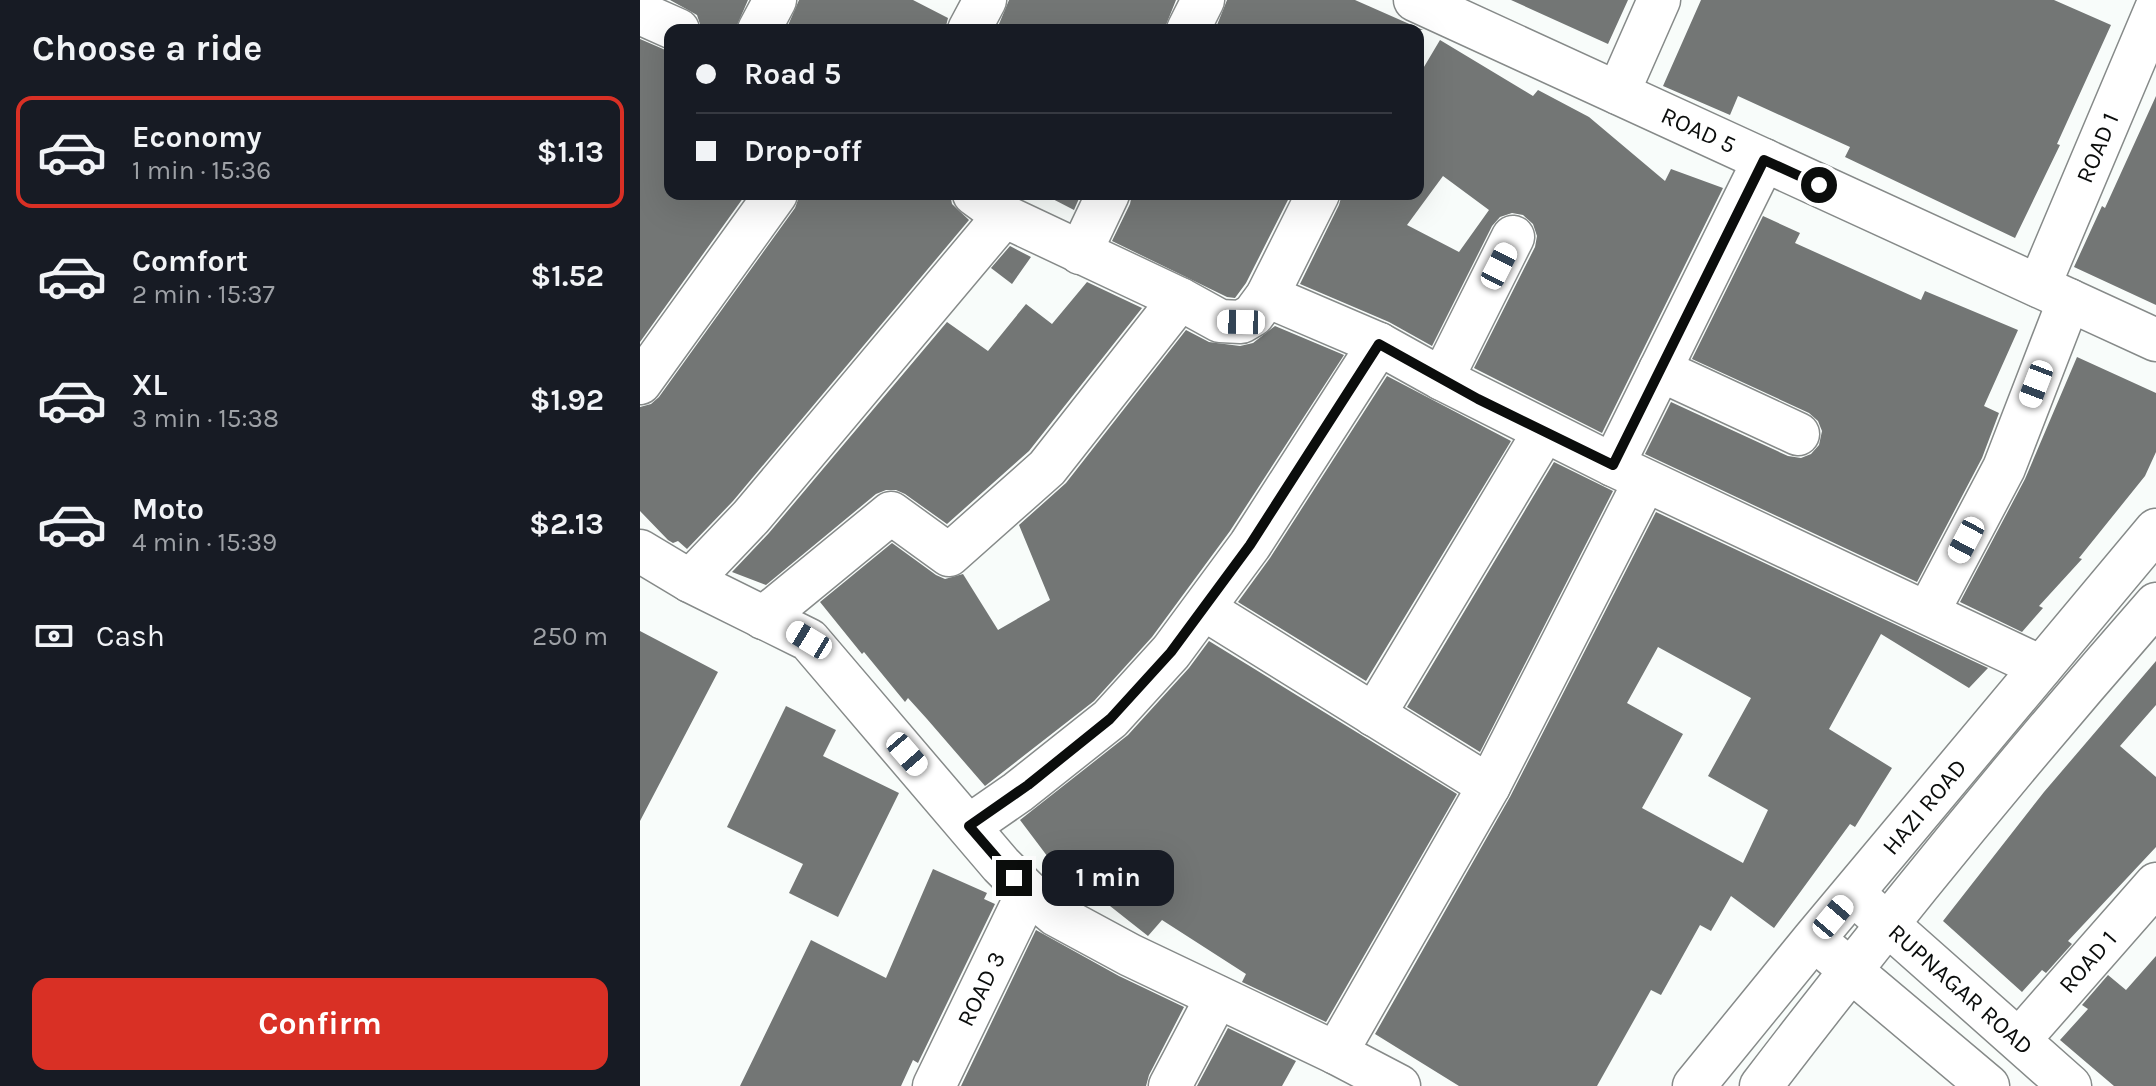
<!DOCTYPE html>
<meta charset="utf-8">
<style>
:root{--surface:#171b24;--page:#20242c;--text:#f1f3f6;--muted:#9ea1a6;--line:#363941;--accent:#d93025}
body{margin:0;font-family:Karla,sans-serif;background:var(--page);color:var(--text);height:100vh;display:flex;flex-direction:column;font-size:30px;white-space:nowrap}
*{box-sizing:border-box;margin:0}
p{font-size:26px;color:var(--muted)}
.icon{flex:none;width:44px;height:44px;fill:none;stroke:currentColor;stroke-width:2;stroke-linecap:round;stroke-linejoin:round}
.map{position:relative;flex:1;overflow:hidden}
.sheet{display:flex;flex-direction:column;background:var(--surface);width:640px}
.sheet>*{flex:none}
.top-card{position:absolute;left:24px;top:24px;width:760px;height:176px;border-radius:16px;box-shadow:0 8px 32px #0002;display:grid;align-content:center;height:176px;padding:0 32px;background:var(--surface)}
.end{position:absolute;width:36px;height:36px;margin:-18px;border:10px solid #0b0d0c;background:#fff;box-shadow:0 0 0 4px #fff}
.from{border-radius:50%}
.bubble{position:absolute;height:56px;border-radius:16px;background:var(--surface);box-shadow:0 8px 32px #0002;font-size:26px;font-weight:700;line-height:56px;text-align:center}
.car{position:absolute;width:24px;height:48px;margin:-24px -12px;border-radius:10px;box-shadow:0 0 6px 2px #0007;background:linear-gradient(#fff 24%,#345 0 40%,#fff 0 76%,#345 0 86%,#fff 0)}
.top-card b{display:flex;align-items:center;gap:28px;height:76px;font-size:30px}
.top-card b+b{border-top:2px solid var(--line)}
.top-card i{width:20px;height:20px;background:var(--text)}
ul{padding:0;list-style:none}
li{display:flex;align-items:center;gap:24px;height:112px;margin:0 16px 12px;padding:0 16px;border:4px solid transparent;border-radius:16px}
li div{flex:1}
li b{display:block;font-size:30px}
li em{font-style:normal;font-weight:700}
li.active{border-color:var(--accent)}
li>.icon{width:72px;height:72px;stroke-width:1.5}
h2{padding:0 32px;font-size:36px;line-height:96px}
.pay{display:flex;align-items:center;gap:20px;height:88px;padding:0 32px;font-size:30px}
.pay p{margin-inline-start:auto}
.action{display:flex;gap:16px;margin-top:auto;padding:16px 32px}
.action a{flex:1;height:92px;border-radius:16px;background:var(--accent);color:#fff;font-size:32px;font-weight:700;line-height:92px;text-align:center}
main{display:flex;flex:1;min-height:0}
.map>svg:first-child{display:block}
</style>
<main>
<section class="sheet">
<h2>Choose a ride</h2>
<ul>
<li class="active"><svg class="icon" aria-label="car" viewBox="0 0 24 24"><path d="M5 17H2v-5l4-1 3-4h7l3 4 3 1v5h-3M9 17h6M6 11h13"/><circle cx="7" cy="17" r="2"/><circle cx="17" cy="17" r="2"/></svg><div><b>Economy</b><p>1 min · 15:36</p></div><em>$1.13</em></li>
<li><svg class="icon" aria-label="car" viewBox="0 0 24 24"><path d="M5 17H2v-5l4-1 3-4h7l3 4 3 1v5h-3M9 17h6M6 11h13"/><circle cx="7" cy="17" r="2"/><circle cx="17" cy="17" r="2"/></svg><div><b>Comfort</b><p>2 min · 15:37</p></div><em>$1.52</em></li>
<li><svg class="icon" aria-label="car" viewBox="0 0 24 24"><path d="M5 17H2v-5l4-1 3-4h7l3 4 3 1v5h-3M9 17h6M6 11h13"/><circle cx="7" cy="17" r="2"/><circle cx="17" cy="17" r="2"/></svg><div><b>XL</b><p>3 min · 15:38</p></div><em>$1.92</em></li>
<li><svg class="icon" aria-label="car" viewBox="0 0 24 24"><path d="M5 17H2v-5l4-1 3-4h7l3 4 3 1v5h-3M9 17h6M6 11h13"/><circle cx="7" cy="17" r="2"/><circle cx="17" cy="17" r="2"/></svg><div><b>Moto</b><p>4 min · 15:39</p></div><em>$2.13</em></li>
</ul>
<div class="pay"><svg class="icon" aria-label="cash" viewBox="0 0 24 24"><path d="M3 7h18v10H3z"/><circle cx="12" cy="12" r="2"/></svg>Cash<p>250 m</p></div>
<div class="action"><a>Confirm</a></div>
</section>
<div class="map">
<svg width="1516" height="1086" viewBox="0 0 1516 1086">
<rect width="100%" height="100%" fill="#f8fcfa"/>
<path fill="#737675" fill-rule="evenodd" d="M 30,0 L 108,0 L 95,30 L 62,30 L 57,15 Z
M 159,0 L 273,0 L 308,18 L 305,30 L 146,30 Z
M 369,0 L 536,0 L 524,30 L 368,30 L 359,24 Z
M 587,0 L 715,0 L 783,30 L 575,30 Z
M 871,0 L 988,0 L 968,44 Z
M 1061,0 L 1414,0 L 1471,25 L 1417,144 L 1420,145 L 1375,238 L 1205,157 L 1210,147 L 1098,96 L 1090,115 L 1023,86 Z
M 0,39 L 30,52 L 30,194 L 106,194 L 0,342 Z
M 800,40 L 893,96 L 898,90 L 949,117 L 1025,181 L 1031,169 L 1083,188 L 962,433 L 834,368 L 895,247 L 897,236 L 893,224 L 883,215 L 872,213 L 860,217 L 852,226 L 792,346 L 749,322 L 660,284 L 699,205 L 702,194 L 778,194 L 778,77 ZM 803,176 L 849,210 L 819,252 L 767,225 Z
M 1516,96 L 1516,305 L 1434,267 L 1462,206 L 1465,208 Z
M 160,194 L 310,194 L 312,204 L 329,220 L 93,501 L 47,549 L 38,541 L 33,543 L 28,540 L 0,511 L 0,407 L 11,404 L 19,397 L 155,208 Z
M 403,194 L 441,194 L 434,210 Z
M 492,194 L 651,194 L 606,283 L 595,298 L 587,297 L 472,241 L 490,204 Z
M 1123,216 L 1160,233 L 1155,243 L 1281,300 L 1285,291 L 1378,330 L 1344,406 L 1359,413 L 1342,458 L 1277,582 L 1005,454 L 1031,402 L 1148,456 L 1161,458 L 1171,454 L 1179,445 L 1182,431 L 1178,421 L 1169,413 L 1052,359 Z
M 370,246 L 391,257 L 372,284 L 351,268 Z
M 447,282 L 502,308 L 389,451 L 307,524 L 265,494 L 256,490 L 246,490 L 236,494 L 126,585 L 92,572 L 129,533 L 307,322 L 348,351 L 386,304 L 412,324 Z
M 635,326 L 704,355 L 590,531 L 512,637 L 454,701 L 345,786 L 287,719 L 268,698 L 265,702 L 224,652 L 222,654 L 180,602 L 252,543 L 296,575 L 305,579 L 323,574 L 358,630 L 410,600 L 379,525 L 426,483 L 546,330 L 569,342 L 600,346 L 613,343 Z
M 1437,357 L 1516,393 L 1516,452 L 1505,476 L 1439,558 L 1442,559 L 1399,606 L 1403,608 L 1382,632 L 1320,602 L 1385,479 Z
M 747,376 L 871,441 L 726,681 L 598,602 L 630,558 Z
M 914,462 L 973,491 L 840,752 L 767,707 Z
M 1016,512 L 1348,668 L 1329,688 L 1241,634 L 1189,729 L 1252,768 L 1215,827 L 1210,824 L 1134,928 L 1091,896 L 1071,931 L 1060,925 L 1021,995 L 1011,990 L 957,1086 L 819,1086 L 735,1034 L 870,797 ZM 1018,647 L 1111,698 L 1068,776 L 1128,810 L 1103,863 L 1002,808 L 1043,734 L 987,703 Z
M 0,631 L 78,672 L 0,821 Z
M 569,641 L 817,794 L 686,1022 L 602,982 L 606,974 L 522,920 L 508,936 L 432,876 L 426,881 L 380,820 L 488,735 L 549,668 Z
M 1516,661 L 1516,705 L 1480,746 L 1516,777 L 1516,847 L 1428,941 L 1432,944 L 1406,973 L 1402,970 L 1382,992 L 1303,921 L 1404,792 Z
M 146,706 L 196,730 L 183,756 L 259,793 L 198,917 L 149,893 L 163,864 L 87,827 Z
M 293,869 L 347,893 L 344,899 L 355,904 L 278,1063 L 273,1060 L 261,1086 L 100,1086 L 171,940 L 246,978 Z
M 396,930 L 479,976 L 544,1007 L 509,1075 L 506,1086 L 321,1086 Z
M 1516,956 L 1516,1086 L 1474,1086 L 1420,1040 L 1448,1009 L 1442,1005 L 1468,975 L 1486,990 Z
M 588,1028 L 656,1061 L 642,1086 L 557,1086 Z"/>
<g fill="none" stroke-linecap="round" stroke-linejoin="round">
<defs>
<g id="minor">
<path id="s1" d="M 775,0 L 1516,340"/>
<path d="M 0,13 L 38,30"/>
<path d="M 119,30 L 135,0"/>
<path d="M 329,30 L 345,0"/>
<path d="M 548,30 L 563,0"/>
<path d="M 978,93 L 1019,0"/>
<path d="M 334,194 L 364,216 L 540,299 L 580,321 L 601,322 L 613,315 L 627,296 L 678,194"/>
<path d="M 440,253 L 468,194"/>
<path id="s2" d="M 1399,286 L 1516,9"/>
<path d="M 627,296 L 739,344 L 802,379 L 873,237"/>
<path d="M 1020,370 L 1158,434"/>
<path d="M 802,379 L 973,465 L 1401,667"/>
<path d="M 0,383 L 136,194"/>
<path d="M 973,465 L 1124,160"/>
<path d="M 0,551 L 50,581 L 169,640 L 361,865 L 388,892 L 416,915 L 490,955 L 696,1053 L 759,1086"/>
<path d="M 50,581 L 111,517 L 364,216"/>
<path d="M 564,609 L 849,786"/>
<path d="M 1288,612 L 1364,468 L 1429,300"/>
<path d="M 123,618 L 251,513 L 309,555 L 407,468 L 540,299"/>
<path d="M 734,715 L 904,432"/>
<path d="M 329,826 L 378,792 L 470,719 L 531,652 L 610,545 L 739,344"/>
<path id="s3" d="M 1228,907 L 1430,1086"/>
<path d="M 1190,953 L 1348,1086"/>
<path id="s4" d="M 1379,1040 L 1516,884"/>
<path d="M 696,1053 L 849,786 L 1005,481"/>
<path id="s5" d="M 294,1086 L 388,892"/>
<path d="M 530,1086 L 577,997"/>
<path id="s6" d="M 1054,1086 L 1173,940 L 1516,530"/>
<path d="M 1121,1086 C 1247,921 1379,760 1516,604"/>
</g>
</defs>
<use href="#minor" stroke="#868a89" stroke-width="45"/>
<use href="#minor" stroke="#fff" stroke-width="42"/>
</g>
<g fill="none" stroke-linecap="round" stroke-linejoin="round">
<path stroke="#0b0d0c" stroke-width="10" d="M 374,878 L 329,826 L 388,785 L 470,719 L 531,652 L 610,545 L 739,344 L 838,399 L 973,465 L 1124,160 L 1179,185"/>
</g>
<g text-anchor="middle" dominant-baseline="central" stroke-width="8" stroke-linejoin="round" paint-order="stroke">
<g font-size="24" fill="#0b0d0c" stroke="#fff">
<text stroke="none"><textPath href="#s1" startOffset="312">ROAD 5</textPath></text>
<text stroke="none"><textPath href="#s2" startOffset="150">ROAD 1</textPath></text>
<text stroke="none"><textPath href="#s6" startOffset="362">HAZI ROAD</textPath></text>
<text stroke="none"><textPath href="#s4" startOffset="104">ROAD 1</textPath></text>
<text stroke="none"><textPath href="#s5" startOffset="108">ROAD 3</textPath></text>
<text stroke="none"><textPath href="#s3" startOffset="124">RUPNAGAR ROAD</textPath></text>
</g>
</g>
</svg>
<i class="end from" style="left:1179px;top:185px"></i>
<i class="end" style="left:374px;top:878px"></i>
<div class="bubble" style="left:402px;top:850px;width:132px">1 min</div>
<i class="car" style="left:859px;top:266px;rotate:27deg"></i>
<i class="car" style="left:601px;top:322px;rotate:271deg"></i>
<i class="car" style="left:1396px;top:384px;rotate:201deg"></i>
<i class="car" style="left:1326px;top:540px;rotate:208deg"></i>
<i class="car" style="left:169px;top:640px;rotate:301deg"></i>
<i class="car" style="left:267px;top:754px;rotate:139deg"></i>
<i class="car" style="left:1193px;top:917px;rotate:40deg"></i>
<div class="top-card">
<b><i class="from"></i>Road 5</b>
<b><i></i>Drop-off</b>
</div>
</div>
</main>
